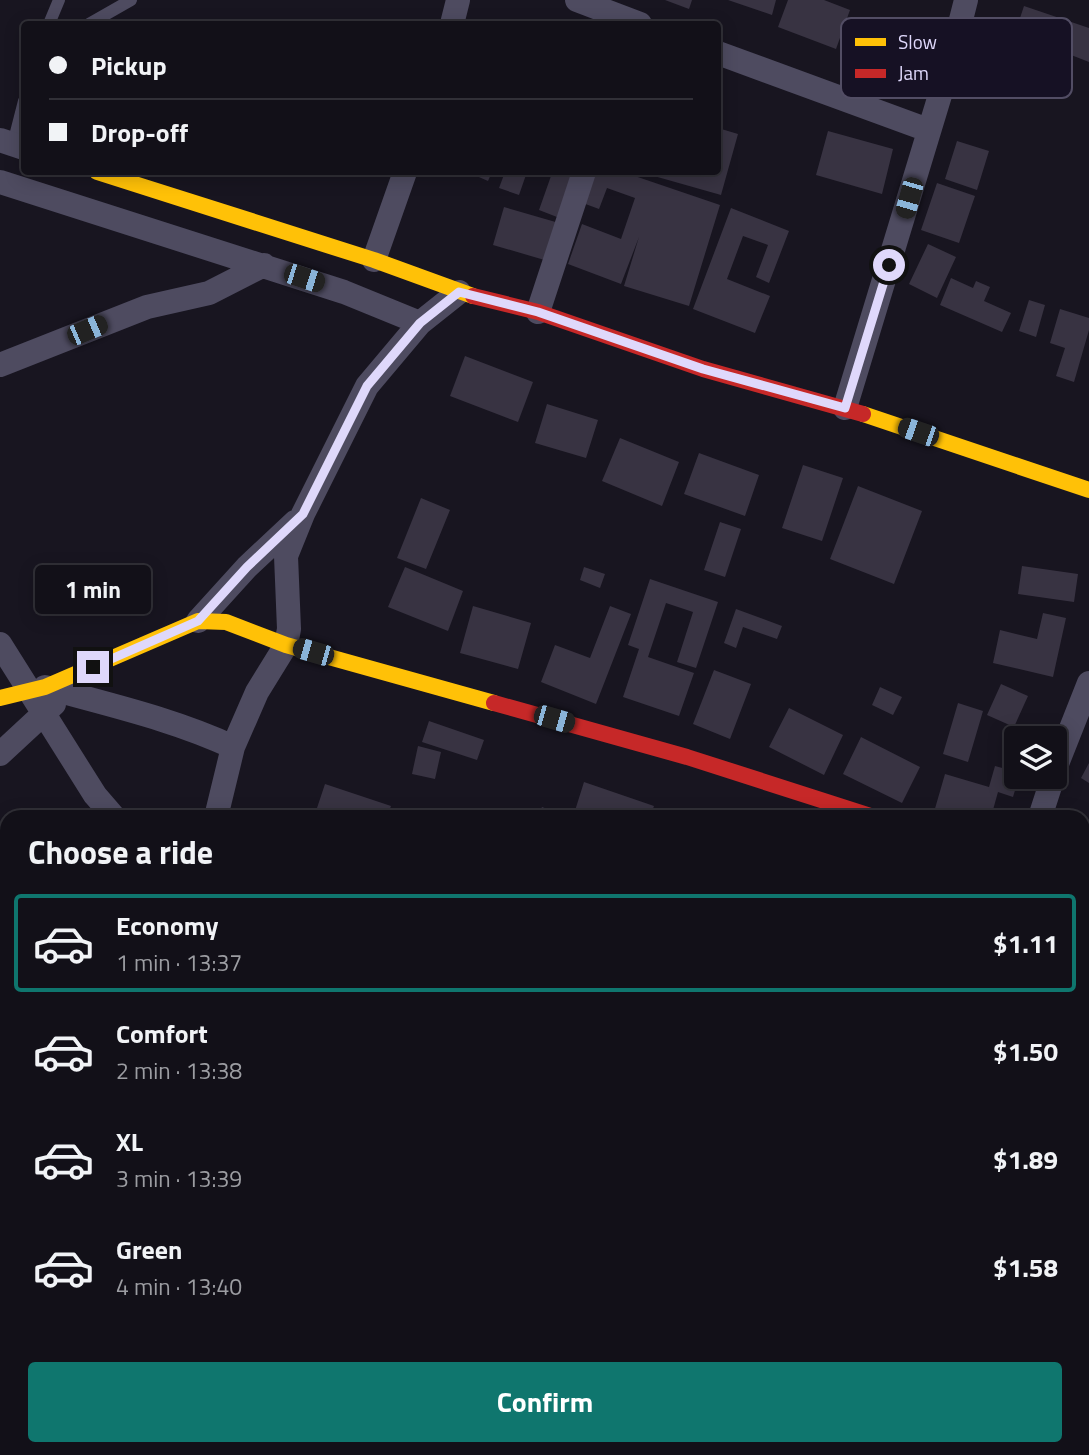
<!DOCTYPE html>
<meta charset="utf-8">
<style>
:root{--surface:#121018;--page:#1f1e25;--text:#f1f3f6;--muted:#9c9da2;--line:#313037;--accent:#0f766e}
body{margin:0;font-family:"Titillium Web",sans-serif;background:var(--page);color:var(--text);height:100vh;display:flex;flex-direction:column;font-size:26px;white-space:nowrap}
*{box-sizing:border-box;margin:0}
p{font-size:23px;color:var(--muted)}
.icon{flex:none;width:38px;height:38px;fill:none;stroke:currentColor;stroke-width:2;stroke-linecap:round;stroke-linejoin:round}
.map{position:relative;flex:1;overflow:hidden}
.panel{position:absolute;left:0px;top:810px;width:1090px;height:646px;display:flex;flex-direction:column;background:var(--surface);border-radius:21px 21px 0 0;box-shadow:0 4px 18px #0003,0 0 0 2px var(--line)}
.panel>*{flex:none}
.hud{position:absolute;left:21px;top:21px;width:700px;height:154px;border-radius:7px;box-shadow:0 4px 18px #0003,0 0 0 2px var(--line);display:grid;align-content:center;height:154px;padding:0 28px;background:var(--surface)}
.buttons{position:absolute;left:1004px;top:726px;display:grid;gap:14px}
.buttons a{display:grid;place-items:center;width:63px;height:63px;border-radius:7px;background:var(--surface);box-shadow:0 4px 18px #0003,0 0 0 2px var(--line);font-size:35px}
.end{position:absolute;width:32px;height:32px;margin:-16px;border:9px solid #dfd8fb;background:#111;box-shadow:0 0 0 4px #111}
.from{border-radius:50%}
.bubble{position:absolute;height:49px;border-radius:7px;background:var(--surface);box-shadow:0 4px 18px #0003,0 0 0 2px var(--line);font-size:23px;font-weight:700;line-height:49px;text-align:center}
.car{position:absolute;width:21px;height:42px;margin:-21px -10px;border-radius:9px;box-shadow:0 0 5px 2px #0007;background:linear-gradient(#222 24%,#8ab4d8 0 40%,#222 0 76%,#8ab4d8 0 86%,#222 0)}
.hud b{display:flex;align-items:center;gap:24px;height:66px;font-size:26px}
.hud b+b{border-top:2px solid var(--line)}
.hud i{width:18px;height:18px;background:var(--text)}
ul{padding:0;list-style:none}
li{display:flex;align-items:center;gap:21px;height:98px;margin:0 14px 10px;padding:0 14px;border:4px solid transparent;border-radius:7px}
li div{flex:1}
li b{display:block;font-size:26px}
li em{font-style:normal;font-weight:700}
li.current{border-color:var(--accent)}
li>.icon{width:63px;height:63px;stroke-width:1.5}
h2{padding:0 28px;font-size:32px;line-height:84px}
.button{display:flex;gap:14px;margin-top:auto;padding:14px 28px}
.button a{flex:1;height:80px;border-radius:7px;background:var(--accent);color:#fff;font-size:28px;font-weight:700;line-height:80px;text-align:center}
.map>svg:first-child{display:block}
</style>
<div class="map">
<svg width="1089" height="1455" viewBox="0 0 1089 1455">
<rect width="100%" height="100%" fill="#181520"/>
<path fill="#383342" d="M 665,0 L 692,0 L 689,9 Z
M 728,0 L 776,0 L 772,15 Z
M 788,0 L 824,0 L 850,10 L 836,49 L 778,27 Z
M 1024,6 L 1089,28 L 1089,62 L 1015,33 Z
M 718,128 L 738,134 L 721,195 L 654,176 L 655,172 L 718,172 Z
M 828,131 L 893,149 L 882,194 L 816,175 Z
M 957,141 L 989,151 L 977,190 L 945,179 Z
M 473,172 L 492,172 L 488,181 L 472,174 Z
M 505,172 L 527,172 L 519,195 L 499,188 Z
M 538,172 L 573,172 L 557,217 L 539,210 L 551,176 Z
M 592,172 L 623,172 L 720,205 L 689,306 L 624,286 L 639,237 L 621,284 L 568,264 L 582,224 L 621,239 L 635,198 L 607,188 L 599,209 L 580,202 Z
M 937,183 L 975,196 L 959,243 L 921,230 Z
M 504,207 L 559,223 L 548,261 L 493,245 Z
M 731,208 L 789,231 L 769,283 L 756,277 L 768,245 L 743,236 L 727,279 L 770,296 L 755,333 L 693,309 Z
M 928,244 L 956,257 L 937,298 L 909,284 Z
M 951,278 L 973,288 L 976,281 L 990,287 L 984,301 L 1011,313 L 1002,332 L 940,305 Z
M 1029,300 L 1045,305 L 1036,337 L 1019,331 Z
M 1060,309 L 1089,318 L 1089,330 L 1074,382 L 1056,376 L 1065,348 L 1050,343 Z
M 465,356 L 533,382 L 518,422 L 450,396 Z
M 547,404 L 598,420 L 586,458 L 535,443 Z
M 620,438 L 679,462 L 662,506 L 602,481 Z
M 699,453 L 759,475 L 745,516 L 684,494 Z
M 803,465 L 843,478 L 822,541 L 782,528 Z
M 858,486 L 922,511 L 894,584 L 830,559 Z
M 421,498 L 450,510 L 426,569 L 397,558 Z
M 720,522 L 741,529 L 725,577 L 704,570 Z
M 1022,566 L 1078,574 L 1074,602 L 1018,594 Z
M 405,567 L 463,591 L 448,631 L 388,607 Z
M 584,567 L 605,574 L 600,588 L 580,580 Z
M 650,579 L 718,602 L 696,668 L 677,662 L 693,612 L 666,603 L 648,657 L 694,673 L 679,716 L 623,697 L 639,649 L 628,645 Z
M 473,606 L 531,623 L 518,669 L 460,653 Z
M 610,606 L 631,614 L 596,704 L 541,682 L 555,645 L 590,658 Z
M 736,609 L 782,626 L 777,639 L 743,627 L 736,648 L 724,643 Z
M 1043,613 L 1066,618 L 1053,677 L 993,663 L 1000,630 L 1037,639 Z
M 714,670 L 751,684 L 730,739 L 693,724 Z
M 1001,684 L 1028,696 L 1014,727 L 987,715 Z
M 880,687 L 902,697 L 893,715 L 872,705 Z
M 958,703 L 983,711 L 968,762 L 943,754 Z
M 789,708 L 843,735 L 824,775 L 769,747 Z
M 429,721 L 484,740 L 477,760 L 422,742 Z
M 861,737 L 920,767 L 902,803 L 843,774 Z
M 418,746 L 441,752 L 435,779 L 412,774 Z
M 1089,763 L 1089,783 L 1081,778 Z
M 995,766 L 1017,772 L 1019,777 L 1013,797 L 998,792 L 991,817 L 954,817 L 934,812 L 945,774 L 989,787 Z
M 584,782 L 654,806 L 650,817 L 573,817 Z
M 325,784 L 391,806 L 387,817 L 314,817 Z
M 542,807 L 568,817 L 537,817 Z
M 1083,818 L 1089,820 L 1089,876 L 1083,874 Z
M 0,912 L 7,913 L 7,952 L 0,950 Z
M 1083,942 L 1089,945 L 1089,969 L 1083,983 Z
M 0,1130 L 7,1132 L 7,1205 L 0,1203 Z
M 1083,1169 L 1089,1170 L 1089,1209 L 1083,1207 Z
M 1089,1247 L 1089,1321 L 1083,1319 L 1083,1264 Z
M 1083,1377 L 1089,1383 L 1089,1408 L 1083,1413 Z
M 217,1449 L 289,1449 L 304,1455 L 215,1455 Z
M 854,1449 L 871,1449 L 869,1455 L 852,1455 Z
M 931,1449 L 1000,1449 L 998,1455 L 947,1455 Z"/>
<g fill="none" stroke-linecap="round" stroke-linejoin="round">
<path stroke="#4e4b60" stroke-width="12" d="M 49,24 L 59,0
M 89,24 L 131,0
M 13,144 L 24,101"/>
<path stroke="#4e4b60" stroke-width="24" d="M 577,0 L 640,24
M 452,24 L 458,0
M 718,53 L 928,130
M 0,140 L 24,148
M 0,182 L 344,292 L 420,323
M 374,260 L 405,172
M 538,312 L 584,172
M 0,365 L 147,307 L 209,293 L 264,265
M 845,408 L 951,59 L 966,0
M 198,621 L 247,567 L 295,522
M 0,644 L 95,795 L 114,817
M 45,687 C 109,705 173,719 233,747
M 0,754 L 54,704
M 1055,769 L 1089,683
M 216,817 L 233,747 L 257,692 L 286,645 L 289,629 L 286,556 L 303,514 L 367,386 L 420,323 L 459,292
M 1040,817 L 1053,777
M 0,857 L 7,859
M 1083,889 L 1089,891
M 1083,1126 L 1089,1127
M 0,1257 L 7,1259
M 197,1455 L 198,1449
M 531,1455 L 533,1449"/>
<path stroke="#ffc107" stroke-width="16" d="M 97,172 L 374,260 L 473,296
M 863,414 L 1089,490
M 0,698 L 45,687 L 198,621 L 226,622 L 286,645 L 494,703"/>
<path stroke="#c62828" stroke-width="16" d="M 473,296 L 538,312 L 703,369 L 863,414
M 494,703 L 687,757 L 874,817"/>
</g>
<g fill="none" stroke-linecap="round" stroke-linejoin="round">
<path stroke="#dfd8fb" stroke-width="9" d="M 93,667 L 198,621 L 247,567 L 303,514 L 367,386 L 420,323 L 459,292 L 538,312 L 703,369 L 845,408 L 889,265"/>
</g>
<rect x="841" y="18" width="231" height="80" rx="10" fill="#161124" stroke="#524d64" stroke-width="2"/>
<rect x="855" y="38" width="31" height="8" fill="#ffc107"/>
<rect x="855" y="69" width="31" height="9" fill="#c62828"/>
<g font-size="19" fill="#dfd8fb">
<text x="898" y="49">Slow</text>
<text x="898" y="80">Jam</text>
</g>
</svg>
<div class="buttons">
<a><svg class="icon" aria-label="layers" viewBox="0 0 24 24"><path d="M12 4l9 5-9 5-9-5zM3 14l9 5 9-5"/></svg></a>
</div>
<i class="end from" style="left:889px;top:265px"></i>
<i class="end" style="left:93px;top:667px"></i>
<div class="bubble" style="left:35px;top:565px;width:116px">1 min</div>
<i class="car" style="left:909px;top:198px;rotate:196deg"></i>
<i class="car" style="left:304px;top:278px;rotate:108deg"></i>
<i class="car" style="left:87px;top:330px;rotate:67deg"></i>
<i class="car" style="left:918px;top:432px;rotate:289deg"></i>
<i class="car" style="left:313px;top:652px;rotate:286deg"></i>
<i class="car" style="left:554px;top:719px;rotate:106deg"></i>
<div class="hud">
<b><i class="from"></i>Pickup</b>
<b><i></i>Drop-off</b>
</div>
<section class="panel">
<h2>Choose a ride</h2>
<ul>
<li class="current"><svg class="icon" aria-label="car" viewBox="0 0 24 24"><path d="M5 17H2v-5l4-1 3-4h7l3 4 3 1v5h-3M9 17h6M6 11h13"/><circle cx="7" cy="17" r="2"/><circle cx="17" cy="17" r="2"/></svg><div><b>Economy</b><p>1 min · 13:37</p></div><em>$1.11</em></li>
<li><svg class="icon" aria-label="car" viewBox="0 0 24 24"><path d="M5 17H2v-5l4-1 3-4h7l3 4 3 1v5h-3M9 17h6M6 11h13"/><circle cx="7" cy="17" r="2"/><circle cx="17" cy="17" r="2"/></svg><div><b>Comfort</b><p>2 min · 13:38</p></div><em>$1.50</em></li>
<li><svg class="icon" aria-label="car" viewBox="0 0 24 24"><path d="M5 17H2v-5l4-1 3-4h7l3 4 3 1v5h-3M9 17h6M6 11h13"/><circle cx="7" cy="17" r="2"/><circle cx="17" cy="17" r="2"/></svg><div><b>XL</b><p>3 min · 13:39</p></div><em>$1.89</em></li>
<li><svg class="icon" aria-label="car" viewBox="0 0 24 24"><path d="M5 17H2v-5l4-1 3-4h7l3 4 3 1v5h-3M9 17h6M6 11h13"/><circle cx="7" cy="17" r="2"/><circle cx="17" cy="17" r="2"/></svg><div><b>Green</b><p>4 min · 13:40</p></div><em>$1.58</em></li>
</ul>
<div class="button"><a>Confirm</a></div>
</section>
</div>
